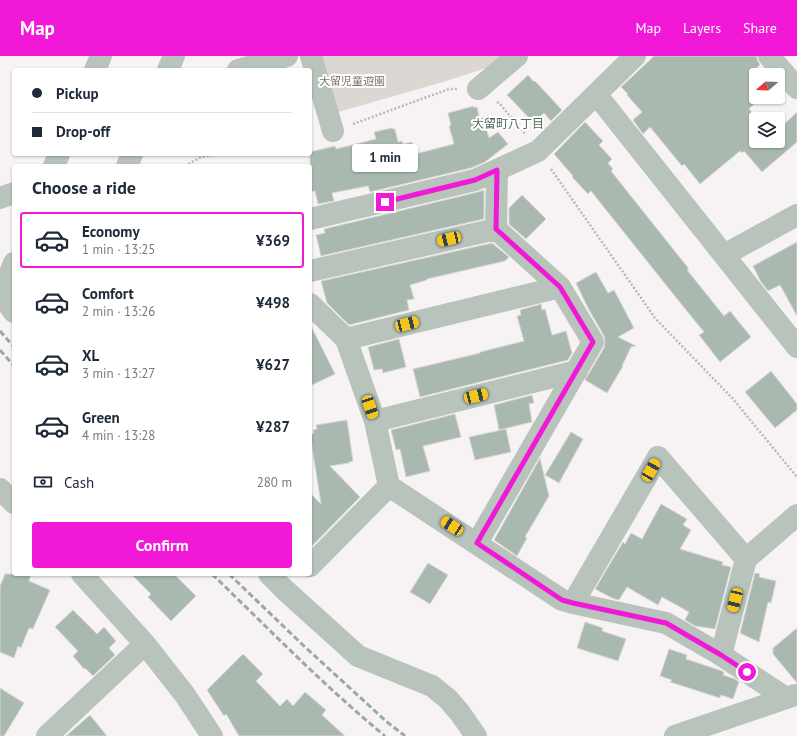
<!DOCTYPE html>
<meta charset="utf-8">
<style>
:root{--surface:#fff;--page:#f2f2f3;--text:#1f2937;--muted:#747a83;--line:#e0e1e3;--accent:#f119d7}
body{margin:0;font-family:"PT Sans","Noto Sans JP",sans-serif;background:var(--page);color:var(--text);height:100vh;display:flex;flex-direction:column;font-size:15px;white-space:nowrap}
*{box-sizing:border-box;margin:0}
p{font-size:13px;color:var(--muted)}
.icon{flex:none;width:22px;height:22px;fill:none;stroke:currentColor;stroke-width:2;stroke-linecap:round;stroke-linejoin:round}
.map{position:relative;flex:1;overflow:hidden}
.details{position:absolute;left:12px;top:108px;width:300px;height:412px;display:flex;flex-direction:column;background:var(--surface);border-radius:4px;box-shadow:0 1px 3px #0004}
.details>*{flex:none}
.guide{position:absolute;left:12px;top:12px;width:300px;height:88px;border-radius:4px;box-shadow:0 1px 3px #0004;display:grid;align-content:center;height:88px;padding:0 20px;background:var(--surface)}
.needle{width:26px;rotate:251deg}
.fabs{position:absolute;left:749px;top:12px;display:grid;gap:8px}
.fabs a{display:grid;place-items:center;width:36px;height:36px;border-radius:4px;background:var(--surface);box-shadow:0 1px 3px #0004;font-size:20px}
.end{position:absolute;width:18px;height:18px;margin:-9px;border:5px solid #f119d7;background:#fff;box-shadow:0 0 0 2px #fff}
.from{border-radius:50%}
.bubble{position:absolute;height:28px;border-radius:4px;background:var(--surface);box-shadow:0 1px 3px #0004;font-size:13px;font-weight:700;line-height:28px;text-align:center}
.car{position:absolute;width:12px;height:24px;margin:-12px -6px;border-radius:5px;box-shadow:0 0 3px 1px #0007;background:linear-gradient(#f5c518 24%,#345 0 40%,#f5c518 0 76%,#345 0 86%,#f5c518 0)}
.guide b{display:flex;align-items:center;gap:14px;height:38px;font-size:15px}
.guide b+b{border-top:1px solid var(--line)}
.guide i{width:10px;height:10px;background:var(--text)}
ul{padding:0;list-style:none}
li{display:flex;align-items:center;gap:12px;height:56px;margin:0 8px 6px;padding:0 12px;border:2px solid transparent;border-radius:4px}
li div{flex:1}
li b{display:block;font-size:15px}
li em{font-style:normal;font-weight:700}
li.selected{border-color:var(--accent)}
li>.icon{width:36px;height:36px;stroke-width:1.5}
h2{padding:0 20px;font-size:18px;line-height:48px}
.pay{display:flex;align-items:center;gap:10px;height:44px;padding:0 20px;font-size:15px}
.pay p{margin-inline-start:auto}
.primary-button{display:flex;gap:8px;margin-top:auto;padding:8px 20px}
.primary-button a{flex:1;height:46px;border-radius:4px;background:var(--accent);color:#fff;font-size:16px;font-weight:700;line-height:46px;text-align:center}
header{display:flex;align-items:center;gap:24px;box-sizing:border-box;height:56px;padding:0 20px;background:var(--accent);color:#fff}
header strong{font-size:19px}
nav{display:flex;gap:22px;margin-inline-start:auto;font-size:14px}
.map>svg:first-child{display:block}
</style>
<header>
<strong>Map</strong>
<nav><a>Map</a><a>Layers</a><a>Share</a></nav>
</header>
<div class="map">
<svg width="797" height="680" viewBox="0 0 797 680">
<rect width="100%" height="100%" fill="#f7f3f4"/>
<path fill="#dcd7d2" d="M 320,0 L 507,0 L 496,9 L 443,26 L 335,57 Z"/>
<path fill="#aab9af" stroke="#d9d6d6" d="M 654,0 L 757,0 L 757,3 L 760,9 L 756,12 L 756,46 L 749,53 L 758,63 L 756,63 L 756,85 L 778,85 L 778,74 L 797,56 L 797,86 L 762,116 L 744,95 L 742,97 L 740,95 L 700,128 L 684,108 L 682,110 L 650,71 L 643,78 L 633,64 L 642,56 L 627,39 L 628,38 L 621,31 Z
M 528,19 L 534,26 L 535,25 L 562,54 L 551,65 L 544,57 L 534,67 L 507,39 Z
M 474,50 L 474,52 L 477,51 L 480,64 L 483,61 L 489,82 L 498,76 L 508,88 L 485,106 L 471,112 L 370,136 L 368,130 L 332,137 L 334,145 L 318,148 L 315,135 L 310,136 L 310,96 L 335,90 L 336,93 L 376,83 L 374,76 L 392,72 L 393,73 L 395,73 L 398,86 L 402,85 L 403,88 L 412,86 L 415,98 L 454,88 L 449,70 L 451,69 L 448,57 Z
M 585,66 L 603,85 L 599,89 L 612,103 L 608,107 L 613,113 L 611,115 L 689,213 L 687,214 L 724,260 L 730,255 L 751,281 L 720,306 L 699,279 L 704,276 L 682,249 L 591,135 L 588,138 L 572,121 L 573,120 L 554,98 Z
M 484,134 L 484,163 L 321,200 L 316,179 L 325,177 L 324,173 L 478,136 Z
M 522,139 L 546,163 L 526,183 L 509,168 L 509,152 Z
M 797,186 L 797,260 L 780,229 L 768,235 L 761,226 L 753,210 Z
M 492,187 L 509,201 L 505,205 L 427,223 L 427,224 L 410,229 L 414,243 L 407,244 L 409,254 L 349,269 L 327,247 L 321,225 Z
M 596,216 L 608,237 L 614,234 L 634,272 L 618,281 L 636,290 L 631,291 L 622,310 L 623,310 L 607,337 L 585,324 L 604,292 L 605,286 L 604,280 L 588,252 L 576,227 Z
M 541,248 L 542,254 L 545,253 L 552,279 L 566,275 L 572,297 L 568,304 L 420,341 L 413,313 L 480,297 L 480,296 L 524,285 L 517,260 L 521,259 L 520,254 Z
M 310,268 L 335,318 L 310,330 Z
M 399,283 L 406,311 L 383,317 L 382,313 L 374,314 L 368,291 Z
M 771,315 L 797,348 L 797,354 L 775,372 L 745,336 Z
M 532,339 L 534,347 L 529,348 L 532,366 L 499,374 L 494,349 Z
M 455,358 L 461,381 L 423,390 L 430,415 L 406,421 L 400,393 L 396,394 L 391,374 Z
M 347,364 L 353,405 L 349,406 L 349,407 L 330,410 L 360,441 L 310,492 L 310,437 L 321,448 L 310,378 L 314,377 L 313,374 L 317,373 L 316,369 Z
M 506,373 L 511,396 L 475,404 L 469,381 Z
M 571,376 L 583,383 L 559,427 L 545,419 Z
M 540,402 L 549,440 L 525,481 L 527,482 L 517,500 L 494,484 Z
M 661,448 L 687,463 L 683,469 L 691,474 L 680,493 L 723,506 L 722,509 L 731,511 L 715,573 L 695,570 L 685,564 L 689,556 L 662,541 L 658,549 L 627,531 L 619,544 L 612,542 L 595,533 L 623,486 L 625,488 L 631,477 L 642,483 Z
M 428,507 L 448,519 L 430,548 L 410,536 Z
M 755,517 L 760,518 L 759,521 L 776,525 L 771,547 L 768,546 L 759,586 L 740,577 Z
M 5,518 L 31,518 L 29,525 L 50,534 L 33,573 L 29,572 L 21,592 L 18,590 L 14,602 L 0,596 L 0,530 Z
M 131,518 L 174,518 L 196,540 L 171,565 L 148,541 L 151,538 Z
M 73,554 L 97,578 L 104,571 L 116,585 L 109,592 L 115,599 L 93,620 L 85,612 L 84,613 L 73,600 L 78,595 L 55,571 Z
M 585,566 L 603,572 L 602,575 L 626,583 L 618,605 L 577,592 Z
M 797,572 L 797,627 L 773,598 L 773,592 Z
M 669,593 L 687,599 L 686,603 L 722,615 L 724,616 L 723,619 L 735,623 L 739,626 L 733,643 L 721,639 L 720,642 L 670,626 L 672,624 L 660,620 Z
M 243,598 L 263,618 L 256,625 L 280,650 L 287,643 L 293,650 L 305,636 L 326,654 L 322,659 L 345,680 L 239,680 L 226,658 L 224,660 L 207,634 Z
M 0,632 L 24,647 L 4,680 L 0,680 Z
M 90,659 L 107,680 L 66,680 Z"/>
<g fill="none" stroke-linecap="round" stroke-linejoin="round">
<path stroke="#b3bbb6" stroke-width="2.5" stroke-dasharray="2 2" stroke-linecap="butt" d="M 497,46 L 500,48 L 525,78
M 353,68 L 449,33 L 458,33
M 185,110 L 201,101 L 220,98
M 551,113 L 655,262 L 733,343 L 797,421"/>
<path stroke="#b7c3bb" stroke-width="22" d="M 311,0 L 333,75
M 769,0 L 797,32
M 95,14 L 101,0
M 168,14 L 174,0
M 238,14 L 287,0
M 478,33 L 517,0
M 596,38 L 797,291
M 54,110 L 59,98
M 127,110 L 132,98
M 0,142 L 14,137
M 310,163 L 475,124 L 538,95 L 635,0
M 724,199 L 797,159
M 14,207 L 1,239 L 14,256
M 310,215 L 496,173
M 310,248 L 346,283 L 375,365 L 389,430 L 310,510
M 346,283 L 560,231
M 375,365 L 577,315
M 389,430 L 562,544 L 573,547 L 666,567 L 721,599 L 786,642
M 0,433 L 14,447
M 477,487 L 593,286 L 560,231 L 496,173 L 497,114
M 82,518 L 145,588 L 185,639 L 212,680
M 269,518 L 286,535 L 358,600 L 432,630 L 448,643 L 460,657 L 476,680
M 573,547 L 658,401 L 746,503
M 721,599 L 746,503 L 797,459
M 47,680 L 145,588
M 675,680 L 795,639"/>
<path stroke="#9aaa9f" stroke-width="3" stroke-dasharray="6 3" stroke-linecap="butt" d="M 0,275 L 14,291
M 0,294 L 14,310
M 212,518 C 269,573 324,630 385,680
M 229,518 L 305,591 L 387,666 L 405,680"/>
</g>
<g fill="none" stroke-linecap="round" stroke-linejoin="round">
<path stroke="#f119d7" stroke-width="5" d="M 385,146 L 475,124 L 497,114 L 496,173 L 560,231 L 593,286 L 477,487 L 562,544 L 573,547 L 666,567 L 721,599 L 747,616"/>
</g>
<g text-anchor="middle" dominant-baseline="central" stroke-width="4" stroke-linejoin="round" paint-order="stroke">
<g font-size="11" fill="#7e7563" stroke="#fff">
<text x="352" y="25">大留児童遊園</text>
</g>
<g font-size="12" fill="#526b5a" stroke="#fff">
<text x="508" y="67">大留町八丁目</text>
</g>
</g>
</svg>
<div class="fabs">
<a><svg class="needle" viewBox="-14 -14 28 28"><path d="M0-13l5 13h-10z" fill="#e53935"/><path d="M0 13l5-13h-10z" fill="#747a83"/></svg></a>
<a><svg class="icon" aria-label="layers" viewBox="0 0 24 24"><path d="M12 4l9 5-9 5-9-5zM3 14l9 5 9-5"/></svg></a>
</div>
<i class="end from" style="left:747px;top:616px"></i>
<i class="end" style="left:385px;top:146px"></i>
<div class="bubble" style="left:352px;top:88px;width:66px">1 min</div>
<i class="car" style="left:449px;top:183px;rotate:257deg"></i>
<i class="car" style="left:407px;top:268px;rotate:76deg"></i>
<i class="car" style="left:476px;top:340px;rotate:76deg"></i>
<i class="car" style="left:370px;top:351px;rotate:161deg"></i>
<i class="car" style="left:651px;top:414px;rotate:30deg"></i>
<i class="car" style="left:452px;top:470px;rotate:303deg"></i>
<i class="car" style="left:735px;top:544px;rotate:194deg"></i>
<div class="guide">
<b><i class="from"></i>Pickup</b>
<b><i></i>Drop-off</b>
</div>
<section class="details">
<h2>Choose a ride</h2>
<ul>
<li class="selected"><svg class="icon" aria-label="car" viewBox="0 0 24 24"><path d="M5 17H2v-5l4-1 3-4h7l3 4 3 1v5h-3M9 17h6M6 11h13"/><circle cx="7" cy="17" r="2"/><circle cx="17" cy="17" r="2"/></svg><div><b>Economy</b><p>1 min · 13:25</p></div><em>¥369</em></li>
<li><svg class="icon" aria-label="car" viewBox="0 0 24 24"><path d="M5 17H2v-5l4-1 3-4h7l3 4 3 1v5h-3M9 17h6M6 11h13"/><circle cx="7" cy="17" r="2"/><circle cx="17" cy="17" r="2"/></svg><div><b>Comfort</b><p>2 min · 13:26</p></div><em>¥498</em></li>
<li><svg class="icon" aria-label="car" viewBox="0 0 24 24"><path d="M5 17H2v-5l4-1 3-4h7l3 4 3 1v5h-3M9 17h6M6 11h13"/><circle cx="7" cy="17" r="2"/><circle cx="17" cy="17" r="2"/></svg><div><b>XL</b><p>3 min · 13:27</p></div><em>¥627</em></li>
<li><svg class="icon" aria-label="car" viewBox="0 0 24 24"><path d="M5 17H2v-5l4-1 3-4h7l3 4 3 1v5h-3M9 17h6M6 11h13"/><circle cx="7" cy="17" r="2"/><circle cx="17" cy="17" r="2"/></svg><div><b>Green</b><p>4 min · 13:28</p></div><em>¥287</em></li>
</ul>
<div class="pay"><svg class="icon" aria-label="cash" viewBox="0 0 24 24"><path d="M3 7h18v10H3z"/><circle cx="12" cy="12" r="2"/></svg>Cash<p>280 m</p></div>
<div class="primary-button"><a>Confirm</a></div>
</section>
</div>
